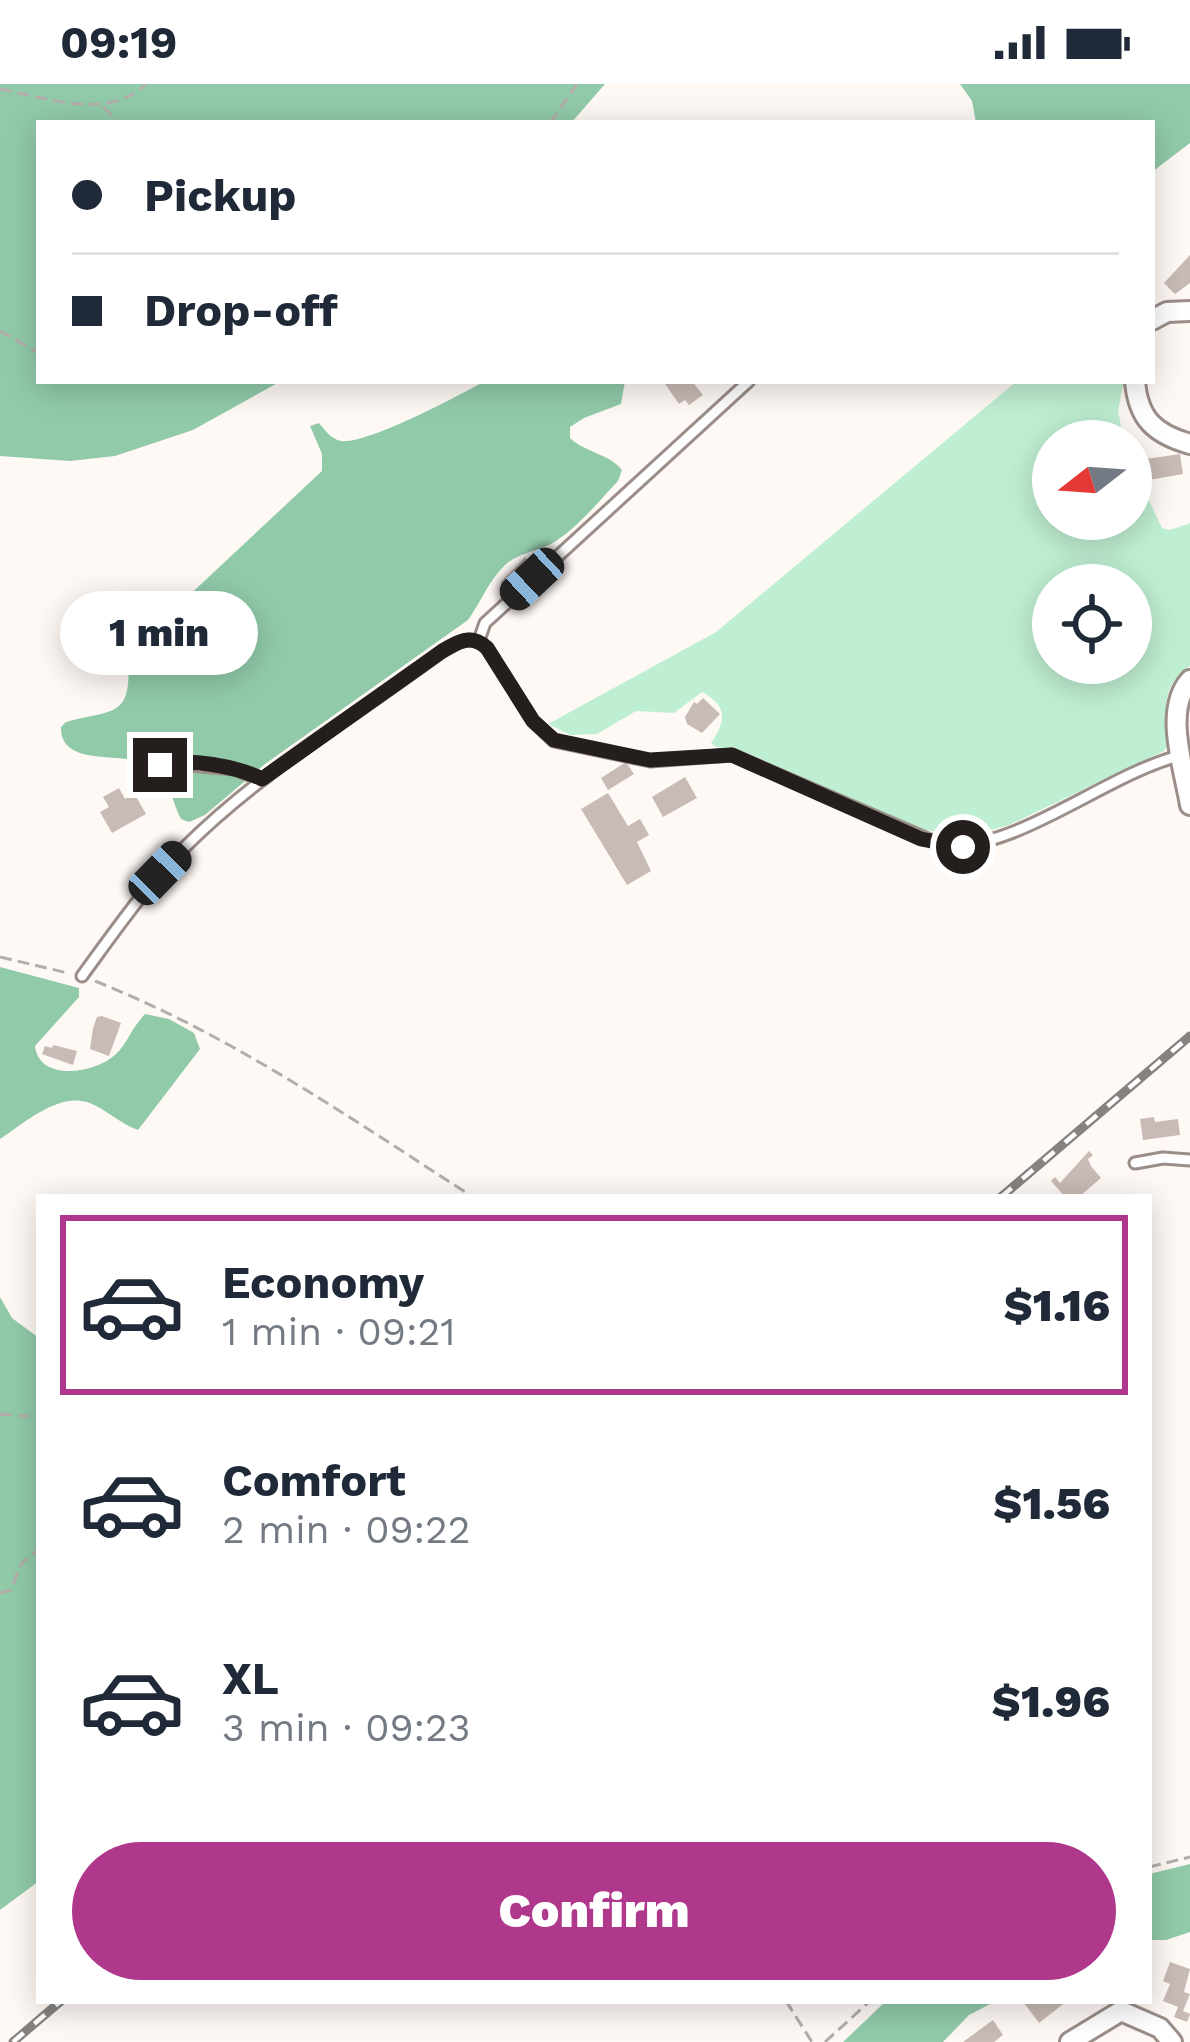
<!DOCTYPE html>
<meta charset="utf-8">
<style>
:root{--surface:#fff;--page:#f6f6f7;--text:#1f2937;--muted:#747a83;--line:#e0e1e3;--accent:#af378c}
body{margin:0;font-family:"Work Sans",sans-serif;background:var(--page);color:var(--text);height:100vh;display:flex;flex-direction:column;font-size:45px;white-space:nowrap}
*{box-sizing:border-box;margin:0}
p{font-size:39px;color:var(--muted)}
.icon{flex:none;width:66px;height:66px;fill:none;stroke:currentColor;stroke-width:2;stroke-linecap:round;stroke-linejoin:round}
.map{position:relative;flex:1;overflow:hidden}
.sheet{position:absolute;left:36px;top:1110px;width:1116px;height:810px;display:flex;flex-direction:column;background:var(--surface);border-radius:0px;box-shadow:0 6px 30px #0003}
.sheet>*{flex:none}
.banner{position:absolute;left:36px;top:36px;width:1119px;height:264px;border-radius:0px;box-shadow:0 6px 30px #0003;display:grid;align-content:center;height:264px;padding:0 36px;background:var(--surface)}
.needle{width:78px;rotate:253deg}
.buttons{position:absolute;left:1032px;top:336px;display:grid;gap:24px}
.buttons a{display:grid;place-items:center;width:120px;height:120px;border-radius:50%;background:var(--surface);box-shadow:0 6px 30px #0003;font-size:60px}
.end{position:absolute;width:54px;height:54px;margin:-27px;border:15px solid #241f1d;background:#fff;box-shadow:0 0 0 6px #fff}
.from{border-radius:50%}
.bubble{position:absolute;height:84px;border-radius:42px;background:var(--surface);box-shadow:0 6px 30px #0003;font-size:39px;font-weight:800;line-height:84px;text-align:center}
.car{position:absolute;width:36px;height:72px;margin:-36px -18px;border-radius:15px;box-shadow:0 0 9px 3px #0007;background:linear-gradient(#222 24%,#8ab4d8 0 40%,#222 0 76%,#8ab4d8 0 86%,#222 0)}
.banner b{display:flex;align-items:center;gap:42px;height:114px;font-size:45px}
.banner b+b{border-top:3px solid var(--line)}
.banner i{width:30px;height:30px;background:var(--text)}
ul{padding:21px 0 0;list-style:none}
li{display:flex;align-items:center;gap:36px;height:180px;margin:0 24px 18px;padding:0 12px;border:6px solid transparent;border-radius:0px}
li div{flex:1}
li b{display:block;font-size:45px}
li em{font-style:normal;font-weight:800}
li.on{border-color:var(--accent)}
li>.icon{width:108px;height:108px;stroke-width:1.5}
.primary-button{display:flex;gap:24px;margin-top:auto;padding:24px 36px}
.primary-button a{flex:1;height:138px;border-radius:72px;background:var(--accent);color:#fff;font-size:48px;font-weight:800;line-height:138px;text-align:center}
.status{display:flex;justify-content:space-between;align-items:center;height:84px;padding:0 60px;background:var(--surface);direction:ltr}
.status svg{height:33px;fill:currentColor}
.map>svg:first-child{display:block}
</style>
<div class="status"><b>09:19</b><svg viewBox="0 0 49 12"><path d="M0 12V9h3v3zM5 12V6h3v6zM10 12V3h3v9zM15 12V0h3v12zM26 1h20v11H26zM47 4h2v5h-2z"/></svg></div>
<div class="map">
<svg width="1190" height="1958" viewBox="0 0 1190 1958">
<rect width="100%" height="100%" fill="#fff9f6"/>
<path fill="#bfefd2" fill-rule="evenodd" d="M 1017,297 L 1124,297 L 1118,327 L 1124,357 L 1053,357 L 1053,435 L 1131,435 L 1131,378 L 1162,444 L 1170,446 L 1190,439 L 1190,582 C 1159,604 1166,625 1170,659 L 1164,667 L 1009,741 L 964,754 L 904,741 L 750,670 L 714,662 L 711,659 C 726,637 728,622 702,608 L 674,629 L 636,627 L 597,650 L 571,651 L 548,640 L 716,548 ZM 1053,501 L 1131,501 L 1131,579 L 1053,579 Z"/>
<path fill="#91caa9" d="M 0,0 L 605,0 L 571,39 L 39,39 L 39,297 L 281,297 L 193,346 L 115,372 L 70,377 L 0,372 Z
M 960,0 L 1190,0 L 1190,59 L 1152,88 L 1152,39 L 976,39 L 972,17 Z
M 485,297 L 625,297 L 621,320 L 584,334 L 570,343 L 570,354 C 586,369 610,370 622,386 L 618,397 C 599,417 579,442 556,457 C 539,468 521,467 505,481 C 489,496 481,518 468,536 L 265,680 L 205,731 L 189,738 L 181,735 C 173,720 169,695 156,684 C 132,664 60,687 61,643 L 66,638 C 113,625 132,635 128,575 L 153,545 L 322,387 L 322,370 L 310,342 L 319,339 C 325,346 331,355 341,357 C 366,361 460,311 485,297 Z
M 0,883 L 79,904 L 79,913 L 35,962 C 39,998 95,990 116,970 C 127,960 132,943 145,930 L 169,935 L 194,949 L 200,965 L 138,1046 C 120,1040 105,1024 87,1018 C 57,1009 23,1040 0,1055 Z
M 0,1213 L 12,1234 L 39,1254 L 39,1797 L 0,1826 Z
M 1190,1780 L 1190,1848 L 1166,1856 L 1149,1856 L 1149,1790 Z
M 886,1917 L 996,1917 L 969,1931 L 943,1958 L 843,1958 Z"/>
<path fill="#c8bab5" d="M 1190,171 L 1190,199 L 1175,210 L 1164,199 Z
M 663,297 L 692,297 L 703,311 L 689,321 L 685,316 L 679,320 Z
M 1180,370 L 1183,390 L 1149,396 L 1146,375 Z
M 525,473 L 536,485 L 510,510 L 500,499 Z
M 703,614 L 720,630 L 702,649 L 687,640 L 685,633 L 694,618 L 697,620 Z
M 626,678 L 634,690 L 608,706 L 601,694 Z
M 685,693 L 697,714 L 663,733 L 652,713 Z
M 119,704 L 125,715 L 134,709 L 146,730 L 112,749 L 100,728 L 109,723 L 103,713 Z
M 608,709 L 628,742 L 640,735 L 649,751 L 637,758 L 651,787 L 627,801 L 581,725 Z
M 102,932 L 121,939 L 109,972 L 90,965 L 93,944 L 97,933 Z
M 53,961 L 77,967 L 73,981 L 42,970 L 45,962 L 52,964 Z
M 1154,1033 L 1155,1038 L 1178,1035 L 1180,1051 L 1143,1056 L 1140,1035 Z
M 1089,1067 L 1093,1071 L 1088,1075 L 1091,1082 L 1101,1094 L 1080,1112 L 1065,1113 L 1051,1097 L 1055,1093 L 1060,1099 Z
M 1170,1878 L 1190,1885 L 1184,1908 L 1190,1910 L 1183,1927 L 1190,1930 L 1187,1938 L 1174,1933 L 1178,1923 L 1163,1917 L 1170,1900 L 1163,1897 Z
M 1027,1917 L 1067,1917 L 1039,1939 L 1024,1919 Z
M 993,1936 L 1003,1951 L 994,1958 L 963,1958 Z"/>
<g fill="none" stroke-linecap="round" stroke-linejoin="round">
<defs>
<path id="lane" d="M 479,556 L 485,539 L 749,297
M 138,699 L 168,679 L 234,685 L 262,696
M 82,892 C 115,847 146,802 185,763 C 261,687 355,632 441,568 C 457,558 471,549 487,564 L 533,637 L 554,657 L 650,677 L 732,671 L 944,762 C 1019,766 1106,690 1182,671
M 1135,1079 L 1163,1074 L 1190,1076"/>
<path id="street" d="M 1152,236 L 1167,228 L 1190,227
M 1135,297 C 1138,335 1155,350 1190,360
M 1190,596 C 1163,626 1184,684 1190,721
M 1070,1958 L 1121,1927 L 1160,1944 L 1172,1958"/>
</defs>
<use href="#lane" stroke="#9b8d88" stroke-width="15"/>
<use href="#street" stroke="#9b8d88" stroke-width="24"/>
<path stroke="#b3adab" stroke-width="3" stroke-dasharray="12 6" stroke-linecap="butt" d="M 0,5 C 48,14 107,37 146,0
M 103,23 L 120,39
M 550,39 L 577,0
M 0,247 L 39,269
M 0,873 L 68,889
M 95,897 C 231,951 350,1034 473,1113
M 0,1330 L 39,1333
M 0,1509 L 11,1506 L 21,1480 L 39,1465
M 1149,1783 L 1190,1773
M 786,1917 L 812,1958
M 825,1958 L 870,1917"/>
<use href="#lane" stroke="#fff" stroke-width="9"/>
<use href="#street" stroke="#fff" stroke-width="18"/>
<defs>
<path id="rail" d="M 1001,1113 L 1190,952
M 13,1958 L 61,1917"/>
</defs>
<use href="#rail" stroke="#87827f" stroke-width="9"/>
<use href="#rail" stroke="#fff" stroke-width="4.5" stroke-dasharray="14" stroke-linecap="butt"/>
</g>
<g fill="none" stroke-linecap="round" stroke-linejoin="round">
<path stroke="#241f1d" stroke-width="15" d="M 160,681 C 190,674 236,682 262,695 L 441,568 C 457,558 471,549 487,564 L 533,637 L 554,656 L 650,676 L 732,671 L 921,755 L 963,763"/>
</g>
</svg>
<div class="buttons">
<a><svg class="needle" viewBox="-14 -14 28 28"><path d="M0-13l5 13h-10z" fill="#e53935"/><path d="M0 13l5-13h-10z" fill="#747a83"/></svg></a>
<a><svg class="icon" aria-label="locate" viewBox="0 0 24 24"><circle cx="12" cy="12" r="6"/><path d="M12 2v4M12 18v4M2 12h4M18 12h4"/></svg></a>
</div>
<i class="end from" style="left:963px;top:763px"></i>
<i class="end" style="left:160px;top:681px"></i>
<div class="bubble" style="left:60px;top:507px;width:198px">1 min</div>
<i class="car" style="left:532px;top:495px;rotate:227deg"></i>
<i class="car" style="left:160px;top:789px;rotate:44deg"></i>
<div class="banner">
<b><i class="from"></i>Pickup</b>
<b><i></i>Drop-off</b>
</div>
<section class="sheet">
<ul>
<li class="on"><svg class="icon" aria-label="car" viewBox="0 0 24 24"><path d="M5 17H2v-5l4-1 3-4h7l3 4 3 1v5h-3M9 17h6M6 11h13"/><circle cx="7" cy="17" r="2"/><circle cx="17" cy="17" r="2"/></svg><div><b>Economy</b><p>1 min · 09:21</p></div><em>$1.16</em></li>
<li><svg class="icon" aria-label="car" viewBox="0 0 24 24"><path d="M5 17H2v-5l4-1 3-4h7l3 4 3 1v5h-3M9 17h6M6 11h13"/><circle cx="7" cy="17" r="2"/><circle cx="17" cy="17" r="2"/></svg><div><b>Comfort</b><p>2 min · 09:22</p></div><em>$1.56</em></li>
<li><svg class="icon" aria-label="car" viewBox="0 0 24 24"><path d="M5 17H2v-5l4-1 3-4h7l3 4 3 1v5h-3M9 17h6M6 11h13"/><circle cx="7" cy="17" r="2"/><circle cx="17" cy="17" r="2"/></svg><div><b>XL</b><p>3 min · 09:23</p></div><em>$1.96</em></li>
</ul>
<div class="primary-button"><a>Confirm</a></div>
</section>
</div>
